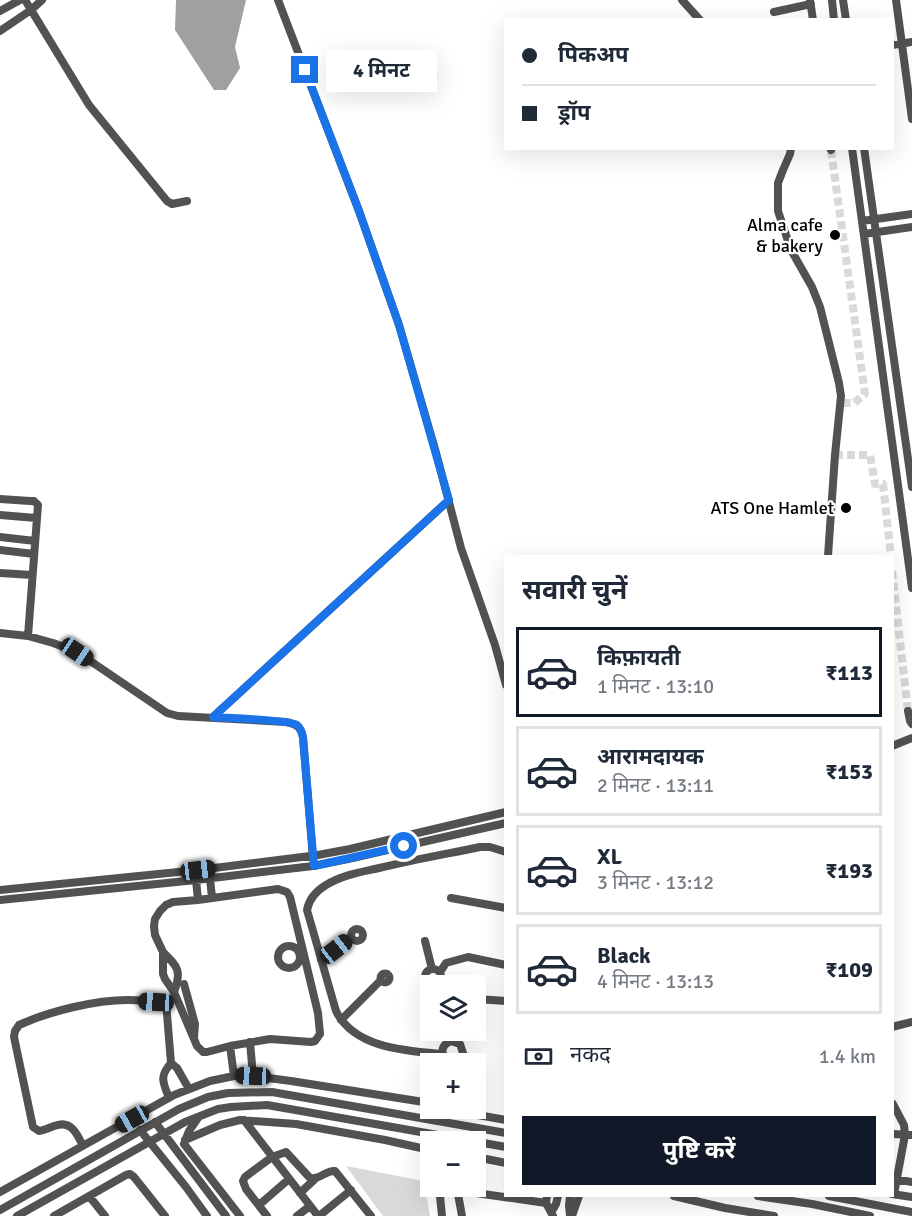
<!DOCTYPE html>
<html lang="hi">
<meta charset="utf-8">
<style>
:root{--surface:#fff;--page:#f6f6f7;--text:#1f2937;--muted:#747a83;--line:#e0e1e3;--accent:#111827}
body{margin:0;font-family:Signika,"Noto Sans Devanagari",sans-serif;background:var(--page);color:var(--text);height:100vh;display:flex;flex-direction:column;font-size:22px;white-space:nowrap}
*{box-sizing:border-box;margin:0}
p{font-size:20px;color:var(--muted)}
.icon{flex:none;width:33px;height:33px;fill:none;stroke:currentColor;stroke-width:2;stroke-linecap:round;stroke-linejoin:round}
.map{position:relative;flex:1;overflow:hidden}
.details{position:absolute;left:504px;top:555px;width:390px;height:642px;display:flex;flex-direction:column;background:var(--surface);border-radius:0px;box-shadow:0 6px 24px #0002}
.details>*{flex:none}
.hud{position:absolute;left:504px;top:18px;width:390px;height:132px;border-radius:0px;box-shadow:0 6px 24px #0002;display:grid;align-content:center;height:132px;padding:0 18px;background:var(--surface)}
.controls{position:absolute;left:420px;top:975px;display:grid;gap:12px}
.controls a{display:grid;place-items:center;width:66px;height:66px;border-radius:0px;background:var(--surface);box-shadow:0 6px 24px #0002;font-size:30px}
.end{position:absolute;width:27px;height:27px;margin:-14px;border:8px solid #1a73e8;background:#fff;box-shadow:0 0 0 3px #fff}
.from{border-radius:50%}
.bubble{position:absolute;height:42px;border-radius:0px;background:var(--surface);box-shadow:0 6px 24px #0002;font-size:20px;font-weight:700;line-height:42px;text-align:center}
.car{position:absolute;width:18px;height:36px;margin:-18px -9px;border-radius:8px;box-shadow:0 0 4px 2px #0007;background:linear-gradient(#222 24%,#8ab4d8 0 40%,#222 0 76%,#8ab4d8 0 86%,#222 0)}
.hud b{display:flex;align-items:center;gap:21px;height:57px;font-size:22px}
.hud b+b{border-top:2px solid var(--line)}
.hud i{width:15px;height:15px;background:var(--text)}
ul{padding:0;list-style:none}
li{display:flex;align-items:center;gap:18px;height:90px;margin:0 12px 9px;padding:0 6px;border:3px solid var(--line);border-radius:0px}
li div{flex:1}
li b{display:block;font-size:22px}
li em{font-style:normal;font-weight:700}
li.on{border-color:var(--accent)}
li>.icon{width:54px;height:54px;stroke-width:1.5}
h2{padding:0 18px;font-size:27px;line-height:72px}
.pay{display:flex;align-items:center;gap:15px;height:66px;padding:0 18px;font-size:22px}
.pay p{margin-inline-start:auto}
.action{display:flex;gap:12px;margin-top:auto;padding:12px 18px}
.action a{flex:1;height:69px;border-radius:0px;background:var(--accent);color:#fff;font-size:24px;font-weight:700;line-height:69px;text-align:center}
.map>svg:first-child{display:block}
</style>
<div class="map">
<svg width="912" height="1216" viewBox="0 0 912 1216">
<rect width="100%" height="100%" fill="#fff"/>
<path fill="#d9d9d9" d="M 346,1166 L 424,1181 L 430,1216 L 383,1216 Z"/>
<path fill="#a0a0a0" d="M 176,0 L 246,0 L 235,47 L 240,68 L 226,90 L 214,90 L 175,30 Z"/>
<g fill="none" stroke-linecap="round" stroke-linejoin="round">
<path stroke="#d9d9d9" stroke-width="8" stroke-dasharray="8 4" stroke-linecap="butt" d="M 831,150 L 865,394 L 854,403 L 840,403
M 835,455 L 870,455 L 875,484 L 883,484 L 891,556
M 892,571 L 908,711"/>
<path stroke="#525252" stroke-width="8" d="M 25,0 L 89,105 L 167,201 L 172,204 L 187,201
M 278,0 L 359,211 L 399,325 L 435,449 L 461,548 L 495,645 L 506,685
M 682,0 L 700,20
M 810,0 L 813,20
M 832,0 L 834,20
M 843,0 L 846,20
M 896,0 L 912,119
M 0,11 L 20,0
M 774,12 L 811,4
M 0,31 L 31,10 L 42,0
M 892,45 L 912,42
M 791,148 L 790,154 L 783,170 L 778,183 L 778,211 L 791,250 L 812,287 L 820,307 L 839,383 L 841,396 L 835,455 L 828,556
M 830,148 L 831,150
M 852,148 L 912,588
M 864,148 L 912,487
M 862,221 L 912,214
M 864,234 L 912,227
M 0,499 L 30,501 L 34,501 L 38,505 L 28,636
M 0,515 L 36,518
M 0,537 L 35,541
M 0,550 L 34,554
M 0,573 L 32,575
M 0,633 L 28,636 L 53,643 L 77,652 L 167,713 L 178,716 L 286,722 C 296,724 301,727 303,737 L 313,858
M 908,711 L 910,721 L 912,724
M 213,717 L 449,500
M 892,746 L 912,738
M 210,878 L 212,898
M 196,880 L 198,900
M 278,889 L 287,892 L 290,897 L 318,1013 L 320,1034 L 315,1041 L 311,1042 L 270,1039 L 230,1046 L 207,1052 L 203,1052 L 197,1046 L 174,992 L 165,979 L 163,974 L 163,952 L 155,935 L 154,926 L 155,919 L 160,911 L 166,905 L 173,902 L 198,900 Z
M 0,890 L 198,870 L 318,855 L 350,849 L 506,812
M 451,898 L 506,908
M 0,900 L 196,880 L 313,866 L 348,859 L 506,823
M351 935a6 6 0 1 1 12 0a6 6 0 1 1-12 0Z
M 425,941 L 432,969
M278 957a11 11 0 1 1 22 0a11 11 0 1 1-22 0Z
M 163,952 C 178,967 182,971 174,992
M 321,960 L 351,937
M425 977a8 8 0 1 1 16 0a8 8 0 1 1-16 0Z
M 440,972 L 446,963 L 468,957 L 506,965
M380.5 978a4.5 4.5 0 1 1 9 0a4.5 4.5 0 1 1-9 0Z
M 184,984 L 195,1024 L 194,1038
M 476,999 L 506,1001
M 341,1020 L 381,980
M 892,1027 L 912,1022
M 445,1030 L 448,1042
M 250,1042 L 253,1076
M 230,1046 L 234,1076
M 442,1054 C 406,1051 354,1048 336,1011 L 307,910 C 309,899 316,891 326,885 C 342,875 361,872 379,868 C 412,860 446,854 480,847 L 490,847 L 506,852
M 171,1063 L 177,1068 L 189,1089
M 449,1064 C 441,1055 439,1046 451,1041 L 460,1044 L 463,1053 L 462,1064
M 893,1104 L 904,1125 L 905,1135 L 894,1194
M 456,1108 L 472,1114 L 506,1120
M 244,1120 L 318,1216
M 155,1122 L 226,1216
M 140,1130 L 186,1187 L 207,1216
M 892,1134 L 912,1135
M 185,1140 L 220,1125 L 240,1120 L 296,1124 L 385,1140 L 430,1150
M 185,1141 L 189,1131 L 198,1118
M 184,1144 L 240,1216
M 83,1146 C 78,1136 72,1121 58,1125 C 52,1126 46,1130 39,1131 L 33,1127 L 14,1037 L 15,1031 L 19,1025 C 50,1011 95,1000 128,1000 C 141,1000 153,1002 166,1002 L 171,1063 C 159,1077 163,1082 169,1098
M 476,1157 L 506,1163
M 894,1179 L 912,1182
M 453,1187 L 458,1194 L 462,1216
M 455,1190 L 546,1203
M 0,1192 L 174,1095 L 210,1081 L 234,1076 L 253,1076 L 291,1081 L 430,1103
M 300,1193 L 315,1179
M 892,1194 L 912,1197
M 89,1196 L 105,1216
M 547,1196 L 546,1203 L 553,1216
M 570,1196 L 569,1206 L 570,1216
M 674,1196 L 725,1208 L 774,1216
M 758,1196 L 812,1204 L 870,1216
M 829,1196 L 912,1212
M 259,1205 L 289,1179
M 0,1210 L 179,1109 L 208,1097 L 228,1093 L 272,1092 L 506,1133
M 552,1211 L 556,1204 L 558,1196
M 17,1216 L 185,1122 L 218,1109 L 231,1107 L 267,1105 L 506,1147
M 54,1216 L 126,1175 L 130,1174 L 134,1177 L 165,1216
M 267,1216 L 246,1189 L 243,1181 L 245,1177 L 272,1157 L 286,1152 L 310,1178 C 320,1180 326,1170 335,1171 L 371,1216
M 297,1216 L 310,1206
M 319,1216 L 351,1190
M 442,1216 L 440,1196 L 442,1186
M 572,1216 L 579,1196"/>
</g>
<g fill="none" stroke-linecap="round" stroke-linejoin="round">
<path stroke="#1a73e8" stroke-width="8" d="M 305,70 L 359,211 L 399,325 L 449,500 L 213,717 C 226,718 290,720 297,725 C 301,728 302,733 303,738 L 314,866 L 404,846"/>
</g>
<g fill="#000" stroke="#fff" stroke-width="2">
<circle cx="835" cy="235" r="6"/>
<circle cx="846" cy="508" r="6"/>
</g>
<g text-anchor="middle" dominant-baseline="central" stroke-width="4.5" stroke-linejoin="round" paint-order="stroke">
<g font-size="18" fill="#000" stroke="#fff" text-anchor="end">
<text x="823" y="225">Alma cafe<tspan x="823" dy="21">&amp; bakery</tspan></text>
<text x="834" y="508">ATS One Hamlet</text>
</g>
</g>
</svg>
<div class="controls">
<a><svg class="icon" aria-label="layers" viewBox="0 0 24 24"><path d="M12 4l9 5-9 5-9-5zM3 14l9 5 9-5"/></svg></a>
<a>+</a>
<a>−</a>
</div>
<i class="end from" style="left:404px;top:846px"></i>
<i class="end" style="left:305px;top:70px"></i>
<div class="bubble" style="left:326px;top:50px;width:111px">4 मिनट</div>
<i class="car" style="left:77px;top:652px;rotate:124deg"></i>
<i class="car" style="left:198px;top:870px;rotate:83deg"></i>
<i class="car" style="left:336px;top:949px;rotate:52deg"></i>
<i class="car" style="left:156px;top:1002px;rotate:273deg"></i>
<i class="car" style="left:253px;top:1076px;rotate:272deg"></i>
<i class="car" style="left:132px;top:1119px;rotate:241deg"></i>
<div class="hud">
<b><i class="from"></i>पिकअप</b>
<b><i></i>ड्रॉप</b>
</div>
<section class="details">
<h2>सवारी चुनें</h2>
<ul>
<li class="on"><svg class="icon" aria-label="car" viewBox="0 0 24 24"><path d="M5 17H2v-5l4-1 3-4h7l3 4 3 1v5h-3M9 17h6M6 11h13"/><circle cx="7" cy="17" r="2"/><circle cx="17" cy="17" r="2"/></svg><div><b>किफ़ायती</b><p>1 मिनट · 13:10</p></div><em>₹113</em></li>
<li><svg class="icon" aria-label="car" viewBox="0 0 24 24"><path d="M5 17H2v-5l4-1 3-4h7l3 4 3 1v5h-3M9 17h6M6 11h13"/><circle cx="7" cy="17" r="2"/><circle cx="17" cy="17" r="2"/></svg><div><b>आरामदायक</b><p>2 मिनट · 13:11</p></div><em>₹153</em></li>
<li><svg class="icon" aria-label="car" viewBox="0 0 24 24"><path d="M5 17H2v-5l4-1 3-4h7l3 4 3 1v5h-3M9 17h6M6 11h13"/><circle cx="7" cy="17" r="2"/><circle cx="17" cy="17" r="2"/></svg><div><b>XL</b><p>3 मिनट · 13:12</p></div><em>₹193</em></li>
<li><svg class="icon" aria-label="car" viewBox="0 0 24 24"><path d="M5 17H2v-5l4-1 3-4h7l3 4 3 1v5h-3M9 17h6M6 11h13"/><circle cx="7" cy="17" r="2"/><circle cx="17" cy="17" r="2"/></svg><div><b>Black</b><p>4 मिनट · 13:13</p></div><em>₹109</em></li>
</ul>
<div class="pay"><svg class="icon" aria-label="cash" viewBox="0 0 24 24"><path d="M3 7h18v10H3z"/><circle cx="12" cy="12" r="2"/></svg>नकद<p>1.4 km</p></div>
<div class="action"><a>पुष्टि करें</a></div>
</section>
</div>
